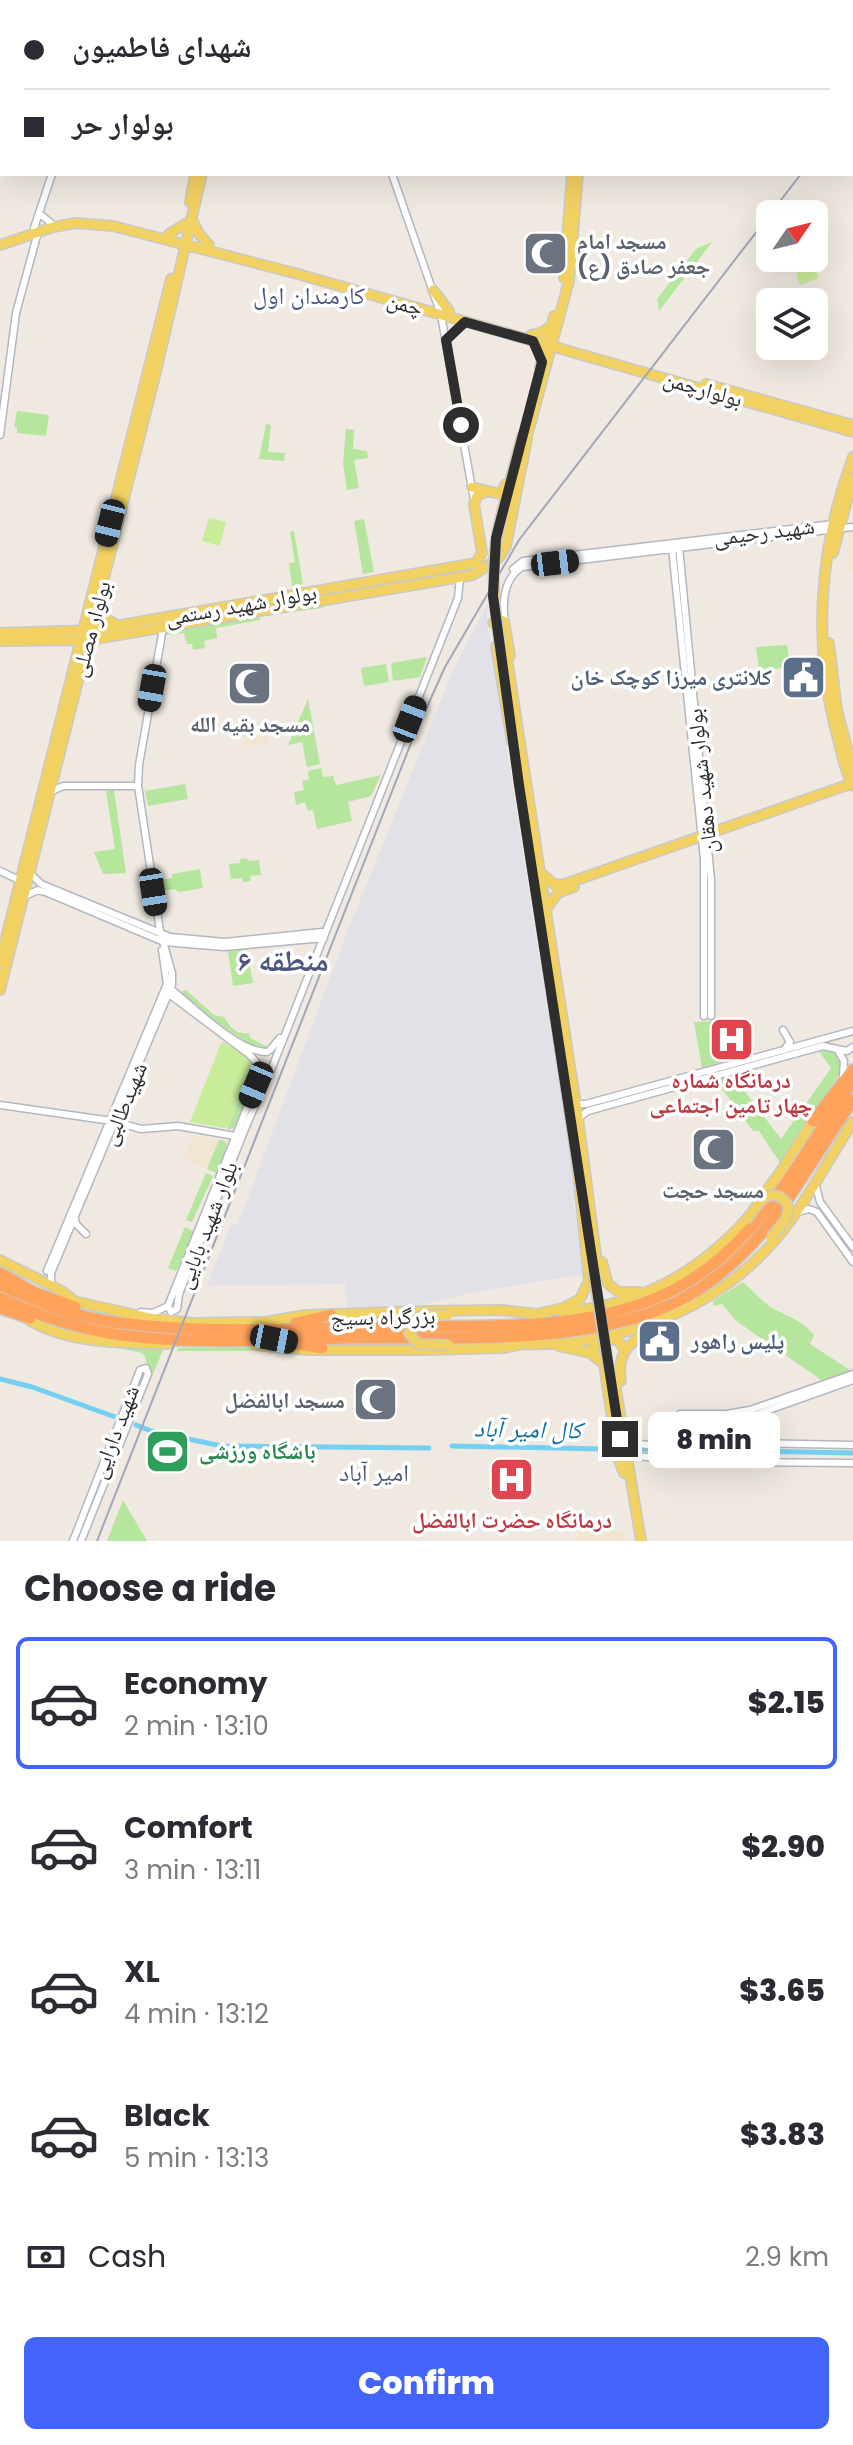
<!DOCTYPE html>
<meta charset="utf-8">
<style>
:root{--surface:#fff;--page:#f7f7f7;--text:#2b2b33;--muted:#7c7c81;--line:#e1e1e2;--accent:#4264fb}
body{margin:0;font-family:Poppins,"Noto Naskh Arabic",sans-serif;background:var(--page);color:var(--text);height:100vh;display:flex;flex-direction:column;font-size:30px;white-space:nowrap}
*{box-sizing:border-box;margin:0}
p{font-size:26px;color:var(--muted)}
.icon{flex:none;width:44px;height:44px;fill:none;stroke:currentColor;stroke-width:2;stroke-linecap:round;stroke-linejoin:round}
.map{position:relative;height:1541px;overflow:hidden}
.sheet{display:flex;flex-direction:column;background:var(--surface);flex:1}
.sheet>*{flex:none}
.banner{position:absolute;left:0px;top:0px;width:854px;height:176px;box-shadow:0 8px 32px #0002;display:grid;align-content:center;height:176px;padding:0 24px;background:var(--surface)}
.needle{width:52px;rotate:55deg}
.buttons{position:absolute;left:756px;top:200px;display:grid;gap:16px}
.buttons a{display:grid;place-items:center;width:72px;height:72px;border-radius:12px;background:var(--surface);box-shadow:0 8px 32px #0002;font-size:40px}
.end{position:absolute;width:36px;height:36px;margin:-18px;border:10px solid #2e2e2e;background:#fff;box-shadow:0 0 0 4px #fff}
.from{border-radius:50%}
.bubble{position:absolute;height:56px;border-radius:12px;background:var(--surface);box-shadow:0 8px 32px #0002;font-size:26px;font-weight:800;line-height:56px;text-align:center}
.car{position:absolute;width:24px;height:48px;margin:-24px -12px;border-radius:10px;box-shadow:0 0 6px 2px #0007;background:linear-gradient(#222 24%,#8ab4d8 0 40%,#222 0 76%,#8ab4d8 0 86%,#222 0)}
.banner b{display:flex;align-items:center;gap:28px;height:76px;font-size:30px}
.banner b+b{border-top:2px solid var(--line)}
.banner i{width:20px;height:20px;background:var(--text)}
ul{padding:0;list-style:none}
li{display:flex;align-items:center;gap:24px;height:132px;margin:0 16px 12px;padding:0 8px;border:4px solid transparent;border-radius:12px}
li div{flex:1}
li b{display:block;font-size:30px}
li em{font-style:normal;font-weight:800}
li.current{border-color:var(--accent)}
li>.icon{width:72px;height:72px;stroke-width:1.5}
h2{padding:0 24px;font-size:36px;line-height:96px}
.pay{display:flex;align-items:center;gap:20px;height:88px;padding:0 24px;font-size:30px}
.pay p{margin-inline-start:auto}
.cta{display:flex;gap:16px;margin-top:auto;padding:16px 24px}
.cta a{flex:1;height:92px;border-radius:12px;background:var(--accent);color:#fff;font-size:32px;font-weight:800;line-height:92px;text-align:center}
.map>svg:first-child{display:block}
</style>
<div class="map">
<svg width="853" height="1541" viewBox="0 0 853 1541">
<rect width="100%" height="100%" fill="#efe9e1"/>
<path fill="#e3e1e8" d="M 487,604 L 487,621 L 576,1195 L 573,1203 L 575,1212 L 579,1215 L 585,1274 L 480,1291 L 404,1309 L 347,1309 L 345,1284 L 207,1286 L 231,1225 L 238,1224 L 348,930 L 454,668 Z"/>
<path fill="#f0e6d1" d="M 462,405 L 480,410 L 470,449 Z
M 848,531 L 853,531 L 853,571 L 847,571 Z
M 267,723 L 270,742 L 245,747 L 241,728 Z
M 193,1135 L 219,1140 L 207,1169 L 183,1159 Z
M 624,1530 L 625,1541 L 578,1541 L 578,1531 Z"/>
<path fill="#f5dfe0" d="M 712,1021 L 745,1025 L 749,1053 L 720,1061 Z
M 493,1461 L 530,1461 L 530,1498 L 494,1498 Z"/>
<path fill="#b6e59e" d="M 406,0 L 614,0 L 408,2 Z
M 712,242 L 659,311 L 657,299 L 696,249 Z
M 17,411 L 49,415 L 46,436 L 17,433 L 17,427 L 14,427 Z
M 266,424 L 271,425 L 268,452 L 285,453 L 284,461 L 259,459 Z
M 346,429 L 354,430 L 353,449 L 367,451 L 368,458 L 354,460 L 359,488 L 347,490 L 343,464 Z
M 364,519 L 374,572 L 363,574 L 354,521 Z
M 294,531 L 303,584 L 292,586 L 289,563 L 295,562 L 290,532 Z
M 328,602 L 322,608 L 260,616 L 260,620 L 216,628 L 217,638 L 204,641 L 205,648 L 193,650 L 192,644 L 187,644 L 184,633 L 165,635 L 167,630 Z
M 787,645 L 790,667 L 759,671 L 756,647 Z
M 427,657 L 420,677 L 393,681 L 391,663 Z
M 386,664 L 389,682 L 364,686 L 361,668 Z
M 308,699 L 320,764 L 307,767 L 302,742 L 288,745 Z
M 321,768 L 323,777 L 333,776 L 336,785 L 381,775 L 371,796 L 348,802 L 352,821 L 317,829 L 313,810 L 308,811 L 305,802 L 296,805 L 294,792 L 304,790 L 302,781 L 309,779 L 308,771 Z
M 185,784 L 188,799 L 148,806 L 145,791 Z
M 114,790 L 126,873 L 103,874 L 94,852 L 115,849 L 106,791 Z
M 247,858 L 248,861 L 259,860 L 261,875 L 250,876 L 251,881 L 243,882 L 242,878 L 231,879 L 229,864 L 240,863 L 240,859 Z
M 200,869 L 203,888 L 179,892 L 175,889 L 161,891 L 159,880 L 172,878 L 172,874 Z
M 247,948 L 253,983 L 233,986 L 228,951 Z
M 186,990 L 214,1015 L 224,1017 C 231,1028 236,1035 249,1033 L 250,1038 L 268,1047 L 261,1051 L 222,1026 L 182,995 L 182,991 Z
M 712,1021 L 721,1063 L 702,1068 L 694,1022 Z
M 818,1050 L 834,1052 L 841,1064 L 839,1075 L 783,1163 L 780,1163 L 759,1131 L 753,1131 L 715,1079 L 733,1076 L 781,1139 L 831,1068 Z
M 249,1073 L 256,1075 L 234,1128 L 227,1130 Z
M 219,1140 L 225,1141 L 227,1146 L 217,1173 L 207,1169 Z
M 206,1173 L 213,1176 L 192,1222 L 186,1220 Z
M 185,1227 L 195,1232 L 176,1271 L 168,1268 Z
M 743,1282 C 753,1291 763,1303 774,1309 C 789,1317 803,1321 814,1335 L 810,1344 L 853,1372 L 824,1382 L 735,1320 L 722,1304 L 713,1306 L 713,1301 Z
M 85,1342 L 164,1348 L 152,1376 L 144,1355 L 139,1352 Z
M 272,1347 L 278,1351 L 177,1351 L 178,1348 Z
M 123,1500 L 147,1541 L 107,1541 Z"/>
<path fill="#c9ec9a" d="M 814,266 L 819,278 L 800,285 L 796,273 Z
M 209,518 L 226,522 L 220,546 L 202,541 Z
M 224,1042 L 253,1060 L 228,1127 L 224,1128 L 190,1122 L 221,1043 Z"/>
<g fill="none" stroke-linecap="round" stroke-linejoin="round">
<path stroke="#75cff0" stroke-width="5" d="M 0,1379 L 32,1387 L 118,1418
M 136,1425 L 154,1432 L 222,1446 L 429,1448
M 452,1446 L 603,1449
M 640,1449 L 853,1453"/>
<defs>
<path id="minor" d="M 334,0 L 334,2
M 98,2 L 99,0
M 392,174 L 441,315 L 474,500
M 40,214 L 51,223
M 34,228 L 52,174
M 446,340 L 465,322
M 0,435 L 16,313 L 38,232
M 679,547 L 711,880 L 711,1016
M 672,548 L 704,859 L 704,1016
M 513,569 L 523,561 L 833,524
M 505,623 C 502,602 503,579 522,567 L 853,527
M 50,792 L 63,786 L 138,786
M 0,871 L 21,881
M 30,873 L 41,884 L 170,937 L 225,942 L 322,932 L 325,934
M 23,897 L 38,890 L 48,893 L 164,942 L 224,947 L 324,938
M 171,989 C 193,1007 239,1053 267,1052
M 169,994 L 250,1055 L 260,1067
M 783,1030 L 790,1042 L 784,1050
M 837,1049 L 847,1051 L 853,1047
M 270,1050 L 280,1038
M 575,1104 L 586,1104 L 853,1031
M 0,1105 L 112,1121 L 141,1129 L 178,1126 L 235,1136
M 578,1118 L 588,1111 L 823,1046 L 837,1049 L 844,1061 L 843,1075
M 815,1182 L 820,1202 L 853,1247
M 798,1212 L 809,1209 L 817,1212 L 853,1262
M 75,1218 L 76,1224 L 86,1234
M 47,1271 L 167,984 L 162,950
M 51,1286 L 51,1273 L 172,985 L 172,973 L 160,931 L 138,786 L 139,765 L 163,628
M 168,1306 L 171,1312 L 177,1309 L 179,1294 L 247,1124 L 273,1065 L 458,598 L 460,578
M 168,1306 L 256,1085 L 260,1069
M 141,1312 L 153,1313 L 168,1306
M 680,1414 L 726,1414 L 750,1410 L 853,1374
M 726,1419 L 752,1416 L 853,1380
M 629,1442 L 647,1445 L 695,1442 L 853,1445
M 631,1456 L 733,1462 L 853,1463
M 73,1541 L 140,1370 L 146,1368 L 148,1374 L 81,1541"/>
<path id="major" d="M 234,0 L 237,2
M 847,0 L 850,2
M 248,2 L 248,0
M 268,2 L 270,0
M 623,2 L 623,0
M 852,11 L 853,12
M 190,202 L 195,174
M 191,218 L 199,234 L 209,245
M 169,234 L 185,224
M 0,245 L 53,227 L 76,223 L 113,226 L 298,274 L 853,432
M 564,278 L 572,174
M 433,290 L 449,311
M 531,335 L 541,333 L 552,325
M 540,367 L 554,316
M 706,384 L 853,425
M 525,444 L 569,281 L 578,174
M 853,457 C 819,547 812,646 838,739 C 842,755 845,772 853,786
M 472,487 L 500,494 L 506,484
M 501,516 L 522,436
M 833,553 L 853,479
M 97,607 L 104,618 L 119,626
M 493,623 L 497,619 L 504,621 L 510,656
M 0,633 L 92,630 L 476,563 L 482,553 L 474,504 L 477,496 L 487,491
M 0,641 L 89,640 L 473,575 L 498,559 L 506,546 L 527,439
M 829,643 L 837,710 L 853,770
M 496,646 L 512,742
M 506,652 L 578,1118 L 598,1270
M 513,736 L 579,1176
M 542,874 L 555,885 L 565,884 L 853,783
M 546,909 L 558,893 L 574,887
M 0,962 L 171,279
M 0,990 L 155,376 L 202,174
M 759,1200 L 779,1174 L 816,1116
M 0,1260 L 62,1291 L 73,1300
M 602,1262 L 608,1284 L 619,1292 L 639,1292
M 69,1300 L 149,1318 L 193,1323 L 264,1322 L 306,1315 L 428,1311 L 501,1310 L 537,1314 L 563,1308 L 580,1299 L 589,1281 L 578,1172
M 563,1312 C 639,1305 695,1275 746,1220
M 24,1317 C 65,1344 121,1343 168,1344
M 517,1344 C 608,1348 704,1316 767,1249 C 802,1212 825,1164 853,1122
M 255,1345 L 307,1350 L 425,1350 L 503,1348 L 523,1344
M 559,1346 L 590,1353 L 604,1364 L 618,1458 L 624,1473
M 596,1356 L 593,1346 L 598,1341 L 617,1339 L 625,1350
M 613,1371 L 641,1541
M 621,1381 C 616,1351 631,1342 654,1327"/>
<path id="highway" d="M 813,1121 L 853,1070
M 0,1273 L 35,1293 L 75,1307
M 0,1285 C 39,1303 77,1318 121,1323 C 205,1334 291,1329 375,1327 C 473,1324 591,1336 679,1287 C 759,1243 803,1154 853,1081
M 0,1298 C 39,1316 78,1329 121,1335 C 195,1345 271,1339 346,1338 C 449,1336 595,1348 686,1297 C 769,1249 800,1175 853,1100
M 0,1308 L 30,1318
M 296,1323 L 331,1315
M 298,1344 L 322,1348"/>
</defs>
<use href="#minor" stroke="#b4b7c1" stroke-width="9"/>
<use href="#major" stroke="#c9c9c9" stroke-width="12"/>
<use href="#highway" stroke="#c9c9c9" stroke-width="14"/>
<use href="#minor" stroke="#fff" stroke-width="6"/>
<use href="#major" stroke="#f2d163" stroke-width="9"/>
<use href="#highway" stroke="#ffa35c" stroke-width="11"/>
<path stroke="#a3a6b8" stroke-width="2" d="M 852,112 L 853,111
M 97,1541 L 413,738 L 445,667 L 519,540 L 801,174"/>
<defs>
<path id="major-bridge" d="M 501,653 C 494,606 489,563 501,516
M 746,1220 C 752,1213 757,1204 763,1199 C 775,1189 793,1201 787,1216 C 784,1224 776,1231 771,1237
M 593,1270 L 609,1372
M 448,1315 C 431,1315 411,1311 409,1333 L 418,1344 L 449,1345"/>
</defs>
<use href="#major-bridge" stroke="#c9c9c9" stroke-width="12" stroke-linecap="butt"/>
<use href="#major-bridge" stroke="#f2d163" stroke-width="9"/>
</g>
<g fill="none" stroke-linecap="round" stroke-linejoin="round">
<path stroke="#2e2e2e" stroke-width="10" d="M 461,425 L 446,340 L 465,322 L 533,341 L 542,362 L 496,538 L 493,596 L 519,785 L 620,1439"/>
</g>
<defs>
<symbol id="mosque-square" viewBox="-11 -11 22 22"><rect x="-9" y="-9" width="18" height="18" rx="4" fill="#6b7280" stroke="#fff"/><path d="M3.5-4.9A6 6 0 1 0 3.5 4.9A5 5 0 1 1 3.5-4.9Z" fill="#fff"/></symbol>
<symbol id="civic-square" viewBox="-11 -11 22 22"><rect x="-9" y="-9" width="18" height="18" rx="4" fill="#5c6f8a" stroke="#fff"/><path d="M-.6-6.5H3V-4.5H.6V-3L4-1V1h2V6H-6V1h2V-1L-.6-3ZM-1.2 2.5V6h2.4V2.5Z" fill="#fff"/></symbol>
<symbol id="hospital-square" viewBox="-11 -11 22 22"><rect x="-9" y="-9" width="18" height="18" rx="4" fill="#e0444e" stroke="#fff"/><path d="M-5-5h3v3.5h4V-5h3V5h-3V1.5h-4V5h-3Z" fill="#fff"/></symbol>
<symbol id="stadium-square" viewBox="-11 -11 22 22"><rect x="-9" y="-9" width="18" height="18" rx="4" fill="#2e9e5b" stroke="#fff"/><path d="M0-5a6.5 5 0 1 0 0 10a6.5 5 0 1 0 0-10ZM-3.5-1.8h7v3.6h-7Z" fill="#fff"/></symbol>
</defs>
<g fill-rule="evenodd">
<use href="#mosque-square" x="520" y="228" width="51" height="51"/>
<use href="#civic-square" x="778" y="652" width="51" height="51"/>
<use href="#mosque-square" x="224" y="658" width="51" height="51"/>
<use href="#hospital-square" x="706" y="1014" width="51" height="51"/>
<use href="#mosque-square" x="688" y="1124" width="51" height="51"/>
<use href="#civic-square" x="634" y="1316" width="51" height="51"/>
<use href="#mosque-square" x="350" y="1374" width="51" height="51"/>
<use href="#stadium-square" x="142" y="1426" width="51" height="51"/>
<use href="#hospital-square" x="486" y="1454" width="51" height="51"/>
</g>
<g text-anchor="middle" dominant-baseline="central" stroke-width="7" stroke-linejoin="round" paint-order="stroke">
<g font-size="22" font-weight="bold" fill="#5b616d" stroke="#fff">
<text x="577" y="241" text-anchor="start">مسجد امام<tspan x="577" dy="25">جعفر صادق (ع)</tspan></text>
<text x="250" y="724">مسجد بقیه الله</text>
<text x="713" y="1190">مسجد حجت</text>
<text x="345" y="1400" text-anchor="end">مسجد ابالفضل</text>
</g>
<g font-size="22" fill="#2e2e2e" stroke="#fff">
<text transform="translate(405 304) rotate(16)">چمن</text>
<text transform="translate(703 389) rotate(16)">بولوارچمن</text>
<text transform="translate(764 532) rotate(-7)">شهید رحیمی</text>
<text transform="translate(241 605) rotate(-10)">بولوار شهید رستمی</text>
<text transform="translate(91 629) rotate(-75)">بولوار مصلی</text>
<text transform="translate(702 781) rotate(-96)">بولوار شهید دهقان</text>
<text transform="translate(124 1104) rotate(-68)">شهیدطالبی</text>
<text transform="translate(207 1225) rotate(-69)">بلوار شهید بابایی</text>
<text transform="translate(383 1317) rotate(-1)">بزرگراه بسیج</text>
<text transform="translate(115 1432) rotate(-69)">شهید دارایی</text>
</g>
<g font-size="22" font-weight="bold" fill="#4e5e75" stroke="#fff" text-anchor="end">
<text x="772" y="677">کلانتری میرزا کوچک خان</text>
<text x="691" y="1341" text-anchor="start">پلیس راهور</text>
</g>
<g font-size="22" font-weight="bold" fill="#be3a42" stroke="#fff">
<text x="731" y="1080">درمانگاه شماره<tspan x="731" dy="25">چهار تامین اجتماعی</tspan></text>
<text x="512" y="1520">درمانگاه حضرت ابالفضل</text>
</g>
<g font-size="22" font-weight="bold" fill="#27864d" stroke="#fff" text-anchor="start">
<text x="199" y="1451">باشگاه ورزشی</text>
</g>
<g font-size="24" fill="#4d5680" stroke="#fff">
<text x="309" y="295">کارمندان اول</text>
<text x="374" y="1472">امیر آباد</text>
</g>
<g font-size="24" font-style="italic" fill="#0d6fa3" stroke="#fff">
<text transform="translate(528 1429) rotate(1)">کال امیر آباد</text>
</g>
<g font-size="30" font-weight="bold" fill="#4d5680" stroke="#fff">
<text x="283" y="960">منطقه ۶</text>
</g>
</g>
</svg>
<div class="buttons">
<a><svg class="needle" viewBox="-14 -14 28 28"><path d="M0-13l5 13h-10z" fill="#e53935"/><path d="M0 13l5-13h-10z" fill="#7c7c81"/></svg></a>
<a><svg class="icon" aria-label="layers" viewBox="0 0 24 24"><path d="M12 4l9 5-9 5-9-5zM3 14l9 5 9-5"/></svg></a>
</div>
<i class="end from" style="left:461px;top:425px"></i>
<i class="end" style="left:620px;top:1439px"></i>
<div class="bubble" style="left:648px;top:1412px;width:132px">8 min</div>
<i class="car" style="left:110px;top:523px;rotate:194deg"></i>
<i class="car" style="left:555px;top:563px;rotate:83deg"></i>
<i class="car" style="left:152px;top:688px;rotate:190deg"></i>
<i class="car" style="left:410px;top:719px;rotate:21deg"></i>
<i class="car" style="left:153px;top:892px;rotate:171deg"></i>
<i class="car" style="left:256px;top:1085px;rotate:203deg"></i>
<i class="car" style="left:274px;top:1339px;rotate:101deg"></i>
<div class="banner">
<b><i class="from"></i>شهدای فاطمیون</b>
<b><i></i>بولوار حر</b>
</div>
</div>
<section class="sheet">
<h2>Choose a ride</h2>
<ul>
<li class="current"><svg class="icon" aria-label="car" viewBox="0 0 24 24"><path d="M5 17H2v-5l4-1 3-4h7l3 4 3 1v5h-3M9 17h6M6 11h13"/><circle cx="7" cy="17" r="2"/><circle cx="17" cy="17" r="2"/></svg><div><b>Economy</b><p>2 min · 13:10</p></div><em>$2.15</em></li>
<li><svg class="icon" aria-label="car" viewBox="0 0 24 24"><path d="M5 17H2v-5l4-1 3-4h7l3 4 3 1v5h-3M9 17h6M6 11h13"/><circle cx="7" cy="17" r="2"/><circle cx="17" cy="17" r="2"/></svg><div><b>Comfort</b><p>3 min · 13:11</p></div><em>$2.90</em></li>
<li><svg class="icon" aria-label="car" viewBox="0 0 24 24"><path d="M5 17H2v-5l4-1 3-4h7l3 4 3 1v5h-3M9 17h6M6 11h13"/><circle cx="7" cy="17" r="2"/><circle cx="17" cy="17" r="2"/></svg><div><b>XL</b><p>4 min · 13:12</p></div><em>$3.65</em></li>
<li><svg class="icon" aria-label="car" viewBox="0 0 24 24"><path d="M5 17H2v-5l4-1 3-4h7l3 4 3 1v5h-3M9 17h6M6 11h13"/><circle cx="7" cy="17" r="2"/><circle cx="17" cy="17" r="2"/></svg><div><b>Black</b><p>5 min · 13:13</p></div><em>$3.83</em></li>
</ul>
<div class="pay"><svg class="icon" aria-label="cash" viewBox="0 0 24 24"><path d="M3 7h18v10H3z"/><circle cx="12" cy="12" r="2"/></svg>Cash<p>2.9 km</p></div>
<div class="cta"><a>Confirm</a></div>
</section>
